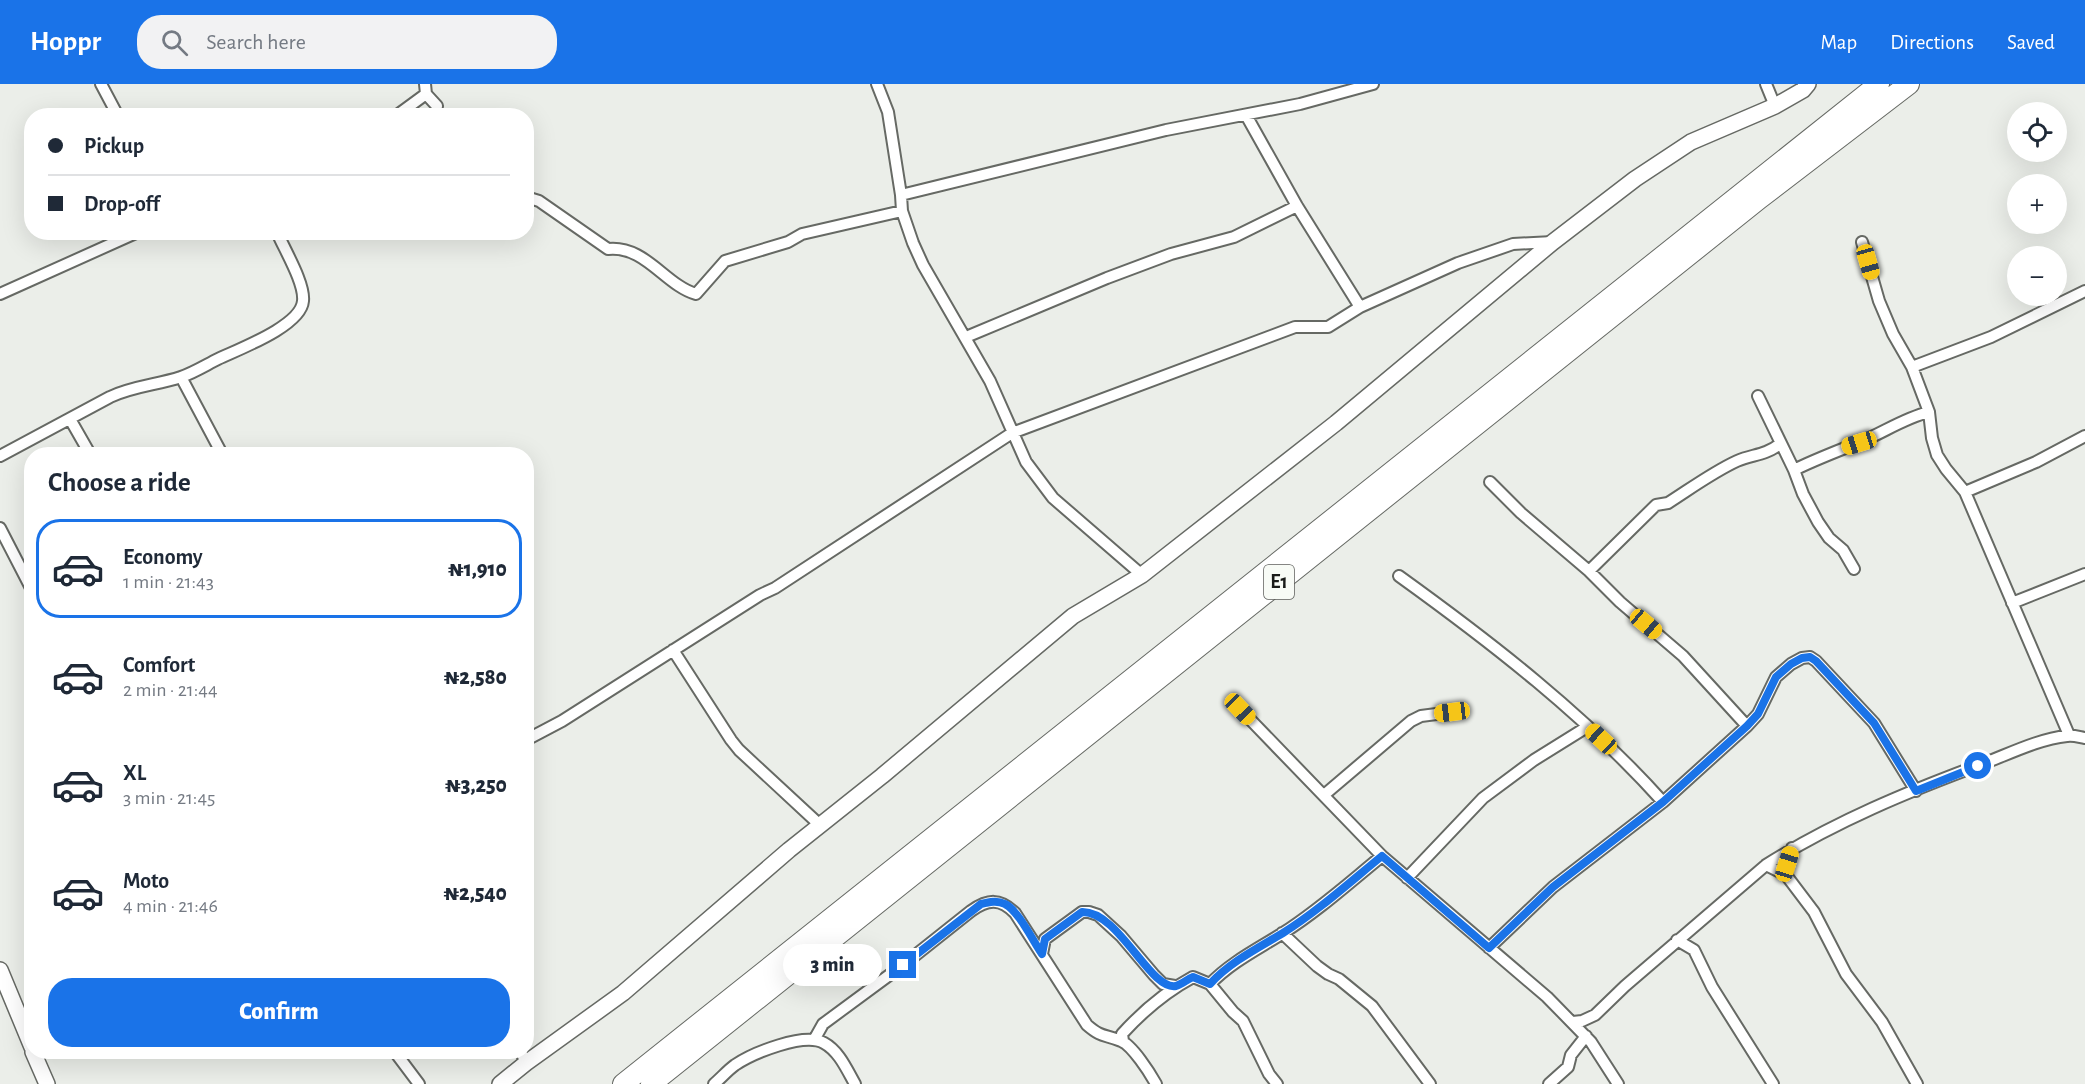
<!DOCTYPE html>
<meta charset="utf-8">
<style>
:root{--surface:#fff;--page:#f2f2f3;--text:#1f2937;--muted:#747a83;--line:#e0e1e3;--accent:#1a73e8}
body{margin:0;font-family:"Alegreya Sans",sans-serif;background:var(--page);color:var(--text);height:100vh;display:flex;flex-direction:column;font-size:22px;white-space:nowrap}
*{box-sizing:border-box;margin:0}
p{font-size:20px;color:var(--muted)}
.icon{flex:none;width:33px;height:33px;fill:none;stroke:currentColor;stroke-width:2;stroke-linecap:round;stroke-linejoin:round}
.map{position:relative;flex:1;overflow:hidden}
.sheet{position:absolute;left:24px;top:363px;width:510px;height:612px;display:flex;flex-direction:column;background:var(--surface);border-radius:24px;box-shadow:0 6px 24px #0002}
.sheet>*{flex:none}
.hud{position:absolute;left:24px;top:24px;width:510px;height:132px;border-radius:24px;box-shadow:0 6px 24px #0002;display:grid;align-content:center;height:132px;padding:0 24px;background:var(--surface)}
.controls{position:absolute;left:2007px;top:18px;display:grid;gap:12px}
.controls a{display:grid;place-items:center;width:60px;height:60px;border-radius:50%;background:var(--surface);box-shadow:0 6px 24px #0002;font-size:30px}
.end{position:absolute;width:27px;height:27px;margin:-14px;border:8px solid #1a73e8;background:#fff;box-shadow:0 0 0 3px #fff}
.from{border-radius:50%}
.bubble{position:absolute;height:42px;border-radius:21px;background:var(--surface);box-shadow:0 6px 24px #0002;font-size:20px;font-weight:800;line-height:42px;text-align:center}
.car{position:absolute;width:18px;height:36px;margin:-18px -9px;border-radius:8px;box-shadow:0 0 4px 2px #0007;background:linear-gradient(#f5c518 24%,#345 0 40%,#f5c518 0 76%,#345 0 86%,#f5c518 0)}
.hud b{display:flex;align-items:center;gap:21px;height:57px;font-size:22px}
.hud b+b{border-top:2px solid var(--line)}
.hud i{width:15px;height:15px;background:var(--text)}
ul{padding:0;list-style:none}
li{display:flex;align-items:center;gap:18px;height:99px;margin:0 12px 9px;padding:0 12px;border:3px solid transparent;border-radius:24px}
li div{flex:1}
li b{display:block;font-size:22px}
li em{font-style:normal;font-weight:800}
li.on{border-color:var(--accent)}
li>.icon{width:54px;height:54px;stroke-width:1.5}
h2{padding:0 24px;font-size:27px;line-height:72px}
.button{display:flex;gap:12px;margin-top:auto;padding:12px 24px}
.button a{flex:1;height:69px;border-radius:24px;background:var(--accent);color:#fff;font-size:24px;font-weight:800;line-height:69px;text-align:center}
header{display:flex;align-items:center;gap:36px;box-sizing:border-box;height:84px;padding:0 30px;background:var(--accent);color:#fff}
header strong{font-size:28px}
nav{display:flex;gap:33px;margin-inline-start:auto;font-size:21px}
.search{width:420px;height:54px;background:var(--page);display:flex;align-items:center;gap:15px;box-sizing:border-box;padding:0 21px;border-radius:24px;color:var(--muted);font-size:22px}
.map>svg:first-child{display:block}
</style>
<header>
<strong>Hoppr</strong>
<div class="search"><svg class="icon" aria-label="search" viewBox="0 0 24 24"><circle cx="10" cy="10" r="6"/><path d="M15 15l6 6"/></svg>Search here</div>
<nav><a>Map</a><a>Directions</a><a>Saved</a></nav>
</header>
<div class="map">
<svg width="2085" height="1000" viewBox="0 0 2085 1000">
<rect width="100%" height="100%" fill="#ebeee9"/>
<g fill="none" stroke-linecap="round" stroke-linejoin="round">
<defs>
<path id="street" d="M 101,0 L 118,32
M 877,0 L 888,28 L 901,111 L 902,127 L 913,159 L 923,181 L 990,297 L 1026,378 L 1053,414 L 1142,491
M 1766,0 L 1775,22
M 426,10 L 437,22 L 435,32
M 407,25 L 418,32
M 1246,31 L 1297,122 L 1360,223
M 396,32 L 426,10 L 425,0
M 901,111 L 1166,46 L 1300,20 L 1373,0
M 526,113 L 539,117 L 608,165 C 645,161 665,201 696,210 L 725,177 L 788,158 L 802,150 L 902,127
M 1862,158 L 1879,217 L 1893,250 L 1912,283 L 1929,328 L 1932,354 L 1937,371 L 1946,385 L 1965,408 L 2069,651
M 0,210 L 138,148
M 966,253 L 1107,194 L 1171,170 L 1234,153 L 1297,122
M 1912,283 L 1991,253 L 2085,207
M 181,293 L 222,370
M 1758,312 L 1794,386 L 1803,410 L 1818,438 L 1829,454 L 1843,466 L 1854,485
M 70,335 L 90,370
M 0,372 L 110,313 C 133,302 157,301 181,293 C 193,289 206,281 218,275 C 239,265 301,242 303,217 C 305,199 284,165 277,148
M 1794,386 C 1816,375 1838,367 1860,358 C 1883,349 1904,334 1929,328
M 1490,398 L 1521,429 L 1589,487 L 1620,518 L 1683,572 L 1747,642
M 1965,408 L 2036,378 L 2085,352
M 0,444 L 32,506
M 1589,487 L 1656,421 L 1668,419 C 1690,405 1713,388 1737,377 C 1753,370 1764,372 1780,360
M 1399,492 C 1492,559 1585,631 1663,718
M 2012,519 L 2085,490
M 673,566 L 731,656 L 739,666 L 821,742
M 1240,625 L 1382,772 L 1547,913 L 1591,958 L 1618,1000
M 526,656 L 562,637 L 760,511 L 775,504 L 1012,349 L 1295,243 L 1328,243 L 1360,223 L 1458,179 L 1513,160 L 1553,158
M 1324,711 L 1411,637 L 1421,632 L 1452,628
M 1766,781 L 1786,791 L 1814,828 L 1846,890 L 1882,938 L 1917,1000
M 1786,791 L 1792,764
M 1407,794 L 1483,714 L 1534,676 L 1587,643
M 1282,849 L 1317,882 L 1328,890 L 1339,895 L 1372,922 L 1430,1000
M 1677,856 L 1694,866 L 1712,903 L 1773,1000
M 1489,864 L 1553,803 L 1663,718 L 1747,642 L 1758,630 L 1776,593 L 1791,580 L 1802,574 L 1810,573 L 1816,577 L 1874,639 L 1916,707
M 1042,870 L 1045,855 L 1082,828 L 1089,828 L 1098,831 L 1121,852 L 1154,891 L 1163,900 L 1175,902
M 1210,900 L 1233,928 L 1243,937 L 1269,990 L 1277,1000
M 1573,938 L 1582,937 L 1595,931 L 1625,902 L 1766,781 C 1834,738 1909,707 1985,679 C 2011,669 2039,655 2067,652 C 2073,651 2079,653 2085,654
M 814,956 L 823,940 L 903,881 L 971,827 C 988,815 1000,814 1015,829 L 1087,941 C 1102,954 1104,950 1121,957 C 1132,961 1150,989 1156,1000
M 1123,957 L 1122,950 C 1142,928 1167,907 1193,893 L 1210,900 C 1231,878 1258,865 1283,849 C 1318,827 1350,798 1382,772
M 395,968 L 419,1000
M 521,968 L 526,979
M 714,1000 C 721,994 728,986 735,981 C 753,969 804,948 824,959 C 839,967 847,986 855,1000
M 1549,1000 L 1568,983 L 1571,971 L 1586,952"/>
<path id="secondary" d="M 0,886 L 32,963
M 33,968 L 47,1000
M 500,1000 L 526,979 L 623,909 L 789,766 L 882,692 L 1073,532 L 1142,491 L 1336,339 L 1553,158 L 1635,95 L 1691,58 L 1775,22 L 1803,6 L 1808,0"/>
<path id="highway" d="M 623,1000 L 1879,0
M 651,1000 L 1759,115 L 1909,0"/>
</defs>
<use href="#street" stroke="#666964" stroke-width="14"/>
<use href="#secondary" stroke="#666964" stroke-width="18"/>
<use href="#highway" stroke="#666964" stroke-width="22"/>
<use href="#street" stroke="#fff" stroke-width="10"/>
<use href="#secondary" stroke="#fff" stroke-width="15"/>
<use href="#highway" stroke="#fff" stroke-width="20"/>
</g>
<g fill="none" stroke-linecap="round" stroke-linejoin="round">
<path stroke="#1a73e8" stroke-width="8" d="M 903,881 L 981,820 C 989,818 997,816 1005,820 C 1018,826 1033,857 1042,870 L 1045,855 L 1082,828 C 1119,827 1150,907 1176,902 C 1182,900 1188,895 1193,893 L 1210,900 C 1230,878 1258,864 1283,849 C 1318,827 1350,798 1382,772 L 1489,864 L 1553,803 L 1663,718 L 1747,642 L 1758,630 L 1776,593 L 1791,580 L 1802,574 L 1810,573 L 1816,577 L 1874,639 L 1916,707 L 1978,682"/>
</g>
<g text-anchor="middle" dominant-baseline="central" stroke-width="6" stroke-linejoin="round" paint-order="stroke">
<rect fill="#f8fbf6" stroke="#5d5e5b" stroke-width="1.5" x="1264" y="481" width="30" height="34" rx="4.5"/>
<g font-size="20" font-weight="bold" fill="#1a1b19">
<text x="1279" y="498">E1</text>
</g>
</g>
</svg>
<div class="controls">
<a><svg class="icon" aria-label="locate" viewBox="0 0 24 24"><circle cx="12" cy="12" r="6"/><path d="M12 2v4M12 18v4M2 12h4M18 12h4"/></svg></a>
<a>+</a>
<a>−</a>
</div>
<i class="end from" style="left:1978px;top:682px"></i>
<i class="end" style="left:903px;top:881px"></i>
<div class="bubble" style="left:783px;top:860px;width:99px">3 min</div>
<i class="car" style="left:1868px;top:178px;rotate:164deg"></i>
<i class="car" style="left:1859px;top:359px;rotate:253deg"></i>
<i class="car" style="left:1646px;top:540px;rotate:130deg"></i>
<i class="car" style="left:1240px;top:625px;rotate:136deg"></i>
<i class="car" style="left:1452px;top:628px;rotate:263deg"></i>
<i class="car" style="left:1601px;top:655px;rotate:313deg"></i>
<i class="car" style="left:1787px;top:780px;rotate:17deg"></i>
<div class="hud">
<b><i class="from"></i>Pickup</b>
<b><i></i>Drop-off</b>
</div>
<section class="sheet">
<h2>Choose a ride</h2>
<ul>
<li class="on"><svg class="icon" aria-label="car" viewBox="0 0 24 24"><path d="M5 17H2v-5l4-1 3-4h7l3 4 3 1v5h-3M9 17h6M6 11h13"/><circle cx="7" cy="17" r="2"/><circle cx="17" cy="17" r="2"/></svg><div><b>Economy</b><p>1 min · 21:43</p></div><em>₦1,910</em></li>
<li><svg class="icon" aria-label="car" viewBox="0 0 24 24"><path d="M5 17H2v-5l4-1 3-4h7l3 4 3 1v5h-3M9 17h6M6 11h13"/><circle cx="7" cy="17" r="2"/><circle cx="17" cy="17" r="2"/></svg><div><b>Comfort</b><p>2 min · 21:44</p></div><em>₦2,580</em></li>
<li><svg class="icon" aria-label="car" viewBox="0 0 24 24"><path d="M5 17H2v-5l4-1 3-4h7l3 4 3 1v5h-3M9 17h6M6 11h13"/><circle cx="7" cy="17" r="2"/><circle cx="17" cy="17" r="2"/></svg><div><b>XL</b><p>3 min · 21:45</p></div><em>₦3,250</em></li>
<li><svg class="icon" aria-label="car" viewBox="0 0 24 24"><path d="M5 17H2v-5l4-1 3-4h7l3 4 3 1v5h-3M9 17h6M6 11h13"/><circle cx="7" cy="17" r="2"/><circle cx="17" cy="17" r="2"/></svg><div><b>Moto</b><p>4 min · 21:46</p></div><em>₦2,540</em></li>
</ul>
<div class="button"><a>Confirm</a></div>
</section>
</div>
